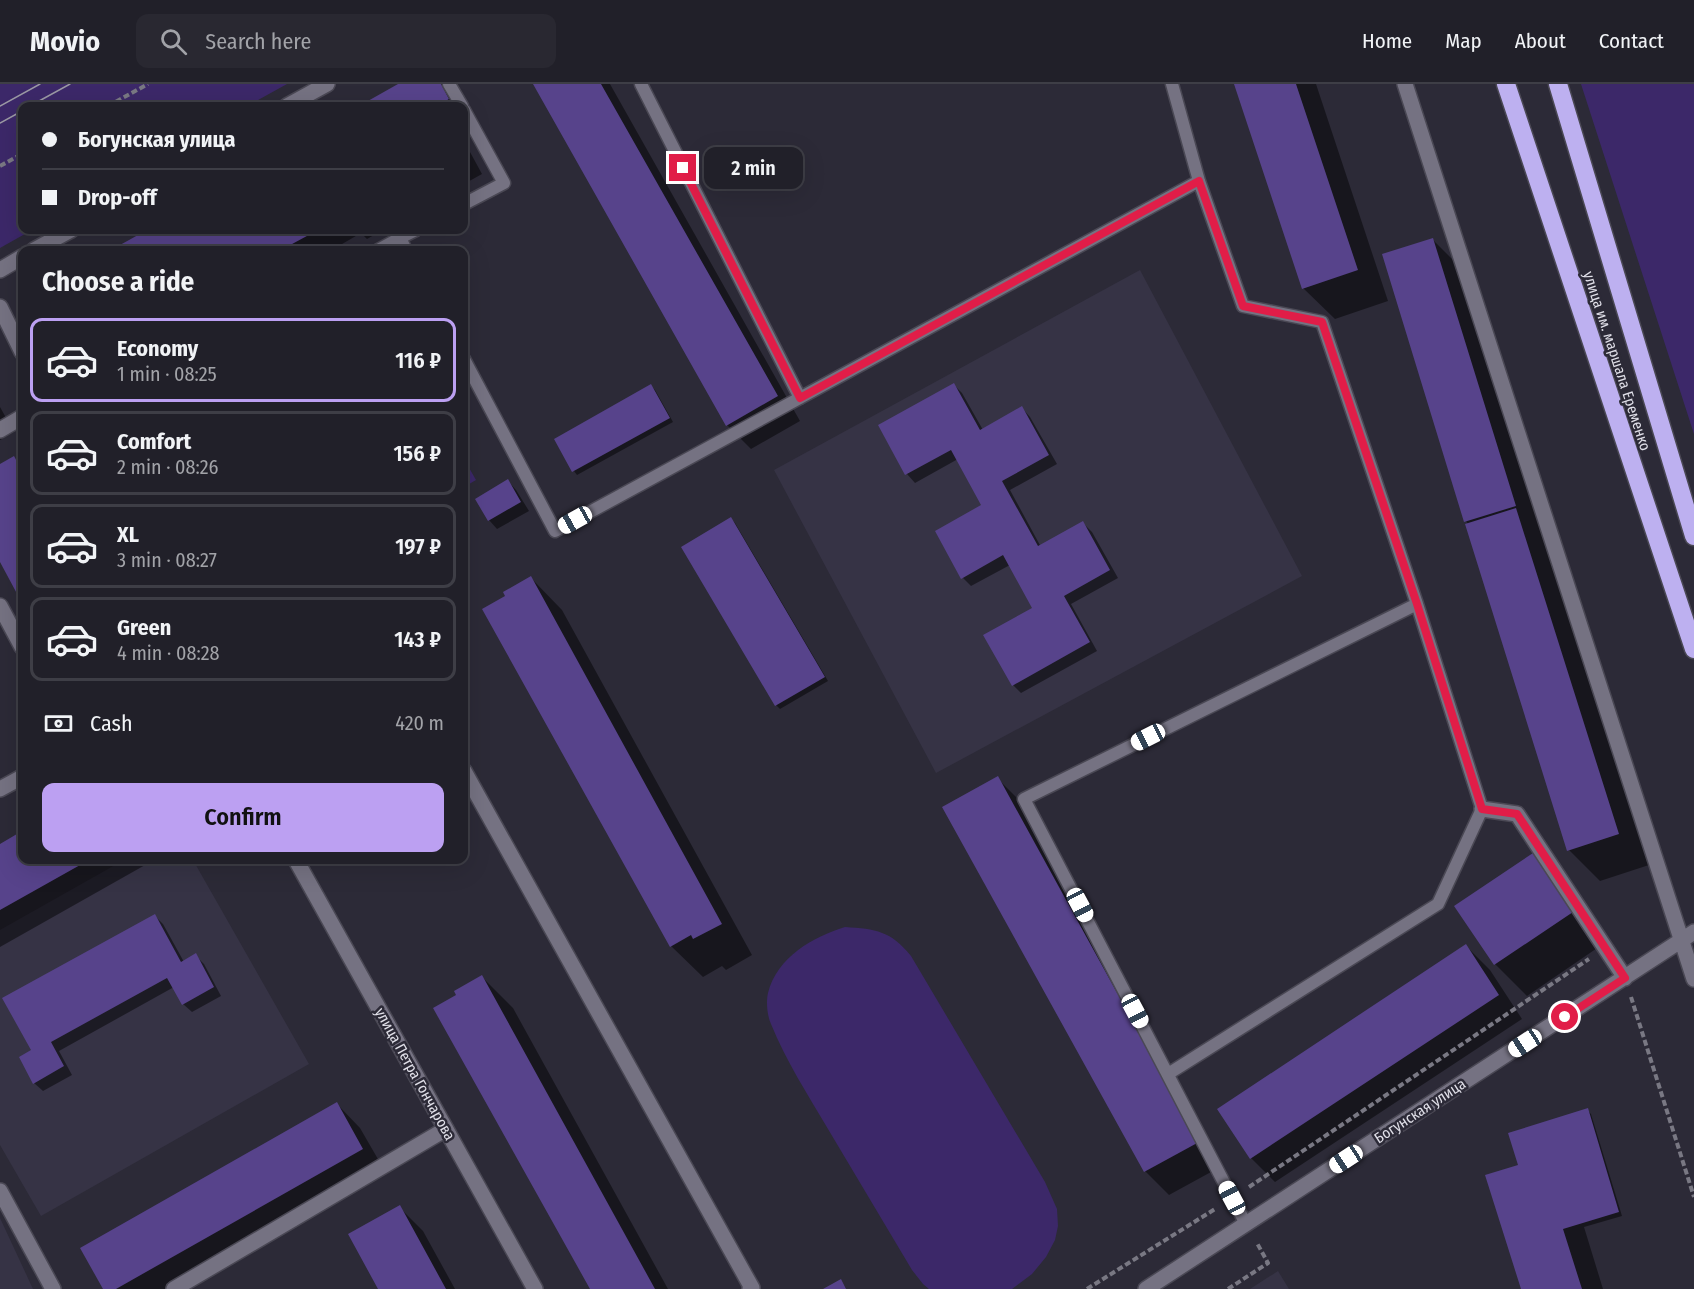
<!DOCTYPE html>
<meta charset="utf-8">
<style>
:root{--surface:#212029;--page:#292831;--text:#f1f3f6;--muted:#a2a3a8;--line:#3e3e46;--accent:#bca0f2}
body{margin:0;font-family:"Fira Sans Condensed",sans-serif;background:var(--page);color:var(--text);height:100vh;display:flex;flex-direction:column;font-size:22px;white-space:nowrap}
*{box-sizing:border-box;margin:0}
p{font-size:20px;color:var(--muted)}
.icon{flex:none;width:33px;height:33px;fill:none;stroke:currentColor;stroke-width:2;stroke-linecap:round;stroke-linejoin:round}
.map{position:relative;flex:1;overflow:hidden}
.sheet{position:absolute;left:18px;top:162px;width:450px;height:618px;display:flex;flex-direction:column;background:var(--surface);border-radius:12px;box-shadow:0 6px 24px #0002,0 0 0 2px var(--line)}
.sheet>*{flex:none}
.banner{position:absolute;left:18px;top:18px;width:450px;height:132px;border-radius:12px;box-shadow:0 6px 24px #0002,0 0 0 2px var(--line);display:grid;align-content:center;height:132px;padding:0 24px;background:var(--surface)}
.end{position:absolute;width:27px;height:27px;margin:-14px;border:8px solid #e11d48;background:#fff;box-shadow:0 0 0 3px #fff}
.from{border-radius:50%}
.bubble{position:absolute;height:42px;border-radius:12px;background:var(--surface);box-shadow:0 6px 24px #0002,0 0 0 2px var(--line);font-size:20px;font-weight:600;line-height:42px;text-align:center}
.car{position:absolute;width:18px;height:36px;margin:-18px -9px;border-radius:8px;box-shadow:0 0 4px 2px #0007;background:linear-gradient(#fff 24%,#345 0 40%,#fff 0 76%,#345 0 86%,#fff 0)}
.banner b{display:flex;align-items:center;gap:21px;height:57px;font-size:22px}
.banner b+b{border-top:2px solid var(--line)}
.banner i{width:15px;height:15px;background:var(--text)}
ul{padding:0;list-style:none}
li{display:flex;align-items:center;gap:18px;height:84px;margin:0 12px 9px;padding:0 12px;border:3px solid var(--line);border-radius:12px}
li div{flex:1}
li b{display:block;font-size:22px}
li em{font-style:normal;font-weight:600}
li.active{border-color:var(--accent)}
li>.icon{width:54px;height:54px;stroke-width:1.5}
h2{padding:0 24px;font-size:27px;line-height:72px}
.pay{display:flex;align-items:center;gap:15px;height:66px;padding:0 24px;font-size:22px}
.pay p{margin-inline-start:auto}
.primary-button{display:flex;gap:12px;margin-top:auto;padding:12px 24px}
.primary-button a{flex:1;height:69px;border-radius:12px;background:var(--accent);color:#111;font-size:24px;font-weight:600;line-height:69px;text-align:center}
header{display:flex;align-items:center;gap:36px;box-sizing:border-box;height:84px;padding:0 30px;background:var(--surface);border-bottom:2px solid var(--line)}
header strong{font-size:28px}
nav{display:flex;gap:33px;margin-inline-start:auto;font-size:21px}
.search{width:420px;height:54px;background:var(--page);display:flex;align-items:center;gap:15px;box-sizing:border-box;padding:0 21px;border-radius:12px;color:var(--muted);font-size:22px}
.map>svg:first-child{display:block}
</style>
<header>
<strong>Movio</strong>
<div class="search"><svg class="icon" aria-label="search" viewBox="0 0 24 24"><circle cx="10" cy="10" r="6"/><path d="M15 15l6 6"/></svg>Search here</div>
<nav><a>Home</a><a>Map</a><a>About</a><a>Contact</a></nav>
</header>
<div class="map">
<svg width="1694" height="1205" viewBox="0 0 1694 1205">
<rect width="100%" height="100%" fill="#2c2a37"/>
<path fill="#363345" d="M 1140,186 L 1302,492 L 936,689 L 774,386 Z
M 124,776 L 193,776 L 309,980 L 41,1132 L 0,1061 L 0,846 Z
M 0,1134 L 33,1205 L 0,1205 Z
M 1278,1187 L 1289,1205 L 1250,1205 Z"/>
<path fill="#3c2869" d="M 0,0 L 287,0 L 247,22 L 22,22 L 22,146 L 32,146 L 0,164 Z
M 1581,0 L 1694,0 L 1694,350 Z
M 464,375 L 476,396 L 464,403 Z
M 845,843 C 876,845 891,847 911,872 L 1045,1098 L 1057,1125 L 1058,1142 L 1055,1156 L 1046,1173 L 1032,1190 L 1012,1205 L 929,1205 L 923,1200 L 912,1186 C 884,1139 856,1092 828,1045 C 808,1011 786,977 771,940 C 767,931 766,918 768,909 C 777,873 813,853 845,843 Z"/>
<path fill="#0007" d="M 401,0 L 447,0 L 463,22 L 362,22 Z
M 535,0 L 610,0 L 800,337 L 751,365 L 727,341 Z
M 1235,0 L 1316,0 L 1388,217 L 1335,235 L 1303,204 Z
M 464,57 L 482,90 L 464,100 Z
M 150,146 L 383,146 L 367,155 L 361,149 L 337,163 L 339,166 L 114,166 Z
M 1432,155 L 1464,187 L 1649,781 L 1600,797 L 1569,766 L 1469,441 L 1466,437 L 1383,171 Z
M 954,301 L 962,309 L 983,346 L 1022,324 L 1030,333 L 1057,380 L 1010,406 L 1041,463 L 1083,439 L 1092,448 L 1118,494 L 1071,520 L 1097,567 L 1021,609 L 1013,601 L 1034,525 L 1010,481 L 971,502 L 963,494 L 983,422 L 958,375 L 915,399 L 907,390 L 880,342 Z
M 651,302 L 655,306 L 673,338 L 577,391 L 574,387 L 556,355 Z
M 0,323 L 14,348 L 0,356 Z
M 14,374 L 22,382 L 22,516 L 0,475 L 0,382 Z
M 508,397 L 516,406 L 529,427 L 497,445 L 489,436 Z
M 731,435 L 735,439 L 828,597 L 780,625 L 776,621 Z
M 531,494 L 562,526 L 752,871 L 726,886 L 722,882 L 703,893 L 671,862 L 507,513 Z
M 997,694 L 1021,718 L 1222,1082 L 1169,1111 L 1145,1087 Z
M 22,749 L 22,776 L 154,776 L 0,863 L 0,762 Z
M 1535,769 L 1606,858 L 1527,912 L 1495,880 L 1456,822 Z
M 154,831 L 163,840 L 184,878 L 195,871 L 204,880 L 221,912 L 192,928 L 183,920 L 174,903 L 59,967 L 72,991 L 43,1007 L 34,999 L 33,967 Z
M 1466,862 L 1490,886 L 1522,935 L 1275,1098 L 1251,1074 Z
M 482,893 L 513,924 L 668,1205 L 592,1205 L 458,912 Z
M 337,1020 L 360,1044 L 386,1089 L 181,1205 L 104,1205 Z
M 1587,1026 L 1591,1030 L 1622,1132 L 1584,1143 L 1603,1205 L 1522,1205 L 1521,1082 Z
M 399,1123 L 423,1147 L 455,1205 L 380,1205 Z"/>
<path fill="#57438b" d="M 398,0 L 441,0 L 449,15 L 437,22 L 359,22 Z
M 533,0 L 601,0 L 778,312 L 726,342 Z
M 1234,0 L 1296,0 L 1358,186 L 1302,205 Z
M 147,146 L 318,146 L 281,166 L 111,166 Z
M 1433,154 L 1516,422 L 1464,438 L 1382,170 Z
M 954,299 L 980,346 L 1022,322 L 1049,371 L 1002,397 L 1038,462 L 1083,437 L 1110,486 L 1064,512 L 1090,558 L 1012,602 L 983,551 L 1032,524 L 1003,471 L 961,495 L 935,447 L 981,421 L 951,366 L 905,391 L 878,341 Z
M 651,300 L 670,334 L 572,388 L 554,355 Z
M 14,372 L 22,387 L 22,519 L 0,478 L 0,380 Z
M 508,395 L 521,418 L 488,437 L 475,415 Z
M 1516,424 L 1619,750 L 1567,767 L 1465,440 Z
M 731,433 L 825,593 L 775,622 L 681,463 Z
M 531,492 L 722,840 L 693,855 L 691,851 L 670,863 L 482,525 L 505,512 L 503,508 Z
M 998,692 L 1199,1058 L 1144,1088 L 942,723 Z
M 22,747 L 22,776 L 89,776 L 0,826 L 0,760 Z
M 1536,767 L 1576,826 L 1494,881 L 1454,822 Z
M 155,830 L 181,878 L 196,869 L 214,903 L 182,921 L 167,894 L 51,958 L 64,982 L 33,1000 L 19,973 L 31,966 L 2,914 Z
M 1466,860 L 1499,911 L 1250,1075 L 1217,1025 Z
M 482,891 L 655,1205 L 590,1205 L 433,924 L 456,911 L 454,907 Z
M 337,1018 L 363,1065 L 116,1205 L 103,1205 L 80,1164 Z
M 1588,1024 L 1619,1128 L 1563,1145 L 1582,1205 L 1521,1205 L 1485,1091 L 1518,1081 L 1508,1049 Z
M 400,1121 L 446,1205 L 378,1205 L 348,1150 Z
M 841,1195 L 846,1205 L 823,1205 Z"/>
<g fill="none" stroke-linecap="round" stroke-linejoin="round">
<defs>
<path id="lane" d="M 449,0 L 462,22
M 641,0 L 800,314
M 1172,0 L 1199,97 L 1243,222 L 1322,238 L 1417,520
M 464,26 L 504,99 L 464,120
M 400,154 L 416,146
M 378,166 L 400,154 L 406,166
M 464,275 L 555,447 L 1199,97
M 1168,990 L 1438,820 L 1482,725 L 1417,520 L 1024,715 C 1098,857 1171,999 1246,1140"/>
<path id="street" d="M 1405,0 L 1694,895
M 287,22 L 327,0
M 34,166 L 71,146
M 0,186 L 22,173
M 0,223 L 22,268
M 0,346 L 22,333
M 0,522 L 22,563
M 464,687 L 752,1204 L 750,1205
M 0,705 L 22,693
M 1482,725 L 1517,730 L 1625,894
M 296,776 L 535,1205
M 0,1107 L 53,1205
M 174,1205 L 446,1045
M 1146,1205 L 1694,848"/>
<path id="highway" d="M 1506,0 L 1694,565
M 1558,0 L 1694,452"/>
</defs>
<use href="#lane" stroke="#4a4854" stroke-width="15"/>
<use href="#street" stroke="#4a4854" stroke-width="18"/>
<use href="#highway" stroke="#4a4854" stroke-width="21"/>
<path stroke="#797883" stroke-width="4" stroke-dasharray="6 3" stroke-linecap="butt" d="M 108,22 L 148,0
M 0,82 L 22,70
M 1631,913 L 1694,1113
M 1249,1103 L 1589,875
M 1087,1205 L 1215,1125
M 1228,1205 L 1268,1179 L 1257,1159"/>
<use href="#lane" stroke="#757282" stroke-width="12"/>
<use href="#street" stroke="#757282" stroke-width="15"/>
<use href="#highway" stroke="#bdb0f0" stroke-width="18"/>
<path stroke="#9b99a4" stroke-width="1.5" d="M 0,22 L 40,0
M 30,22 L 70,0
M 0,39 L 22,27"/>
</g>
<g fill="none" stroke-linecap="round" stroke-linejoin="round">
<path stroke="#e11d48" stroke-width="8" d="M 683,84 L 800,314 L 1199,97 L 1243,222 L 1322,238 L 1417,520 L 1482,725 L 1517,730 L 1625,894 L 1565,933"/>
</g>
<g text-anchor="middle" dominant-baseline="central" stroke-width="5" stroke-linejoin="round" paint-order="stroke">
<g font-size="15" fill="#e1e0e9" stroke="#2c2a37">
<text transform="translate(1617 277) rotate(72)">улица им. маршала Еременко</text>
<text transform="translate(415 990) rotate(61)">улица Петра Гончарова</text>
<text transform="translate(1420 1027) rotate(-33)">Богунская улица</text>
</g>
</g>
</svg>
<i class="end from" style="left:1565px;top:933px"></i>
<i class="end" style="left:683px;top:84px"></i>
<div class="bubble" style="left:704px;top:63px;width:99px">2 min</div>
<i class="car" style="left:575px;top:436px;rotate:241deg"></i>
<i class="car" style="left:1148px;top:653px;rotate:243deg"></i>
<i class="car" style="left:1080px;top:821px;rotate:152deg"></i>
<i class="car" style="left:1135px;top:927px;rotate:152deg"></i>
<i class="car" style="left:1525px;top:959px;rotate:237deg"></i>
<i class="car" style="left:1346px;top:1075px;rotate:237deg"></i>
<i class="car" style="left:1232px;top:1114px;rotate:332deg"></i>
<div class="banner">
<b><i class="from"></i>Богунская улица</b>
<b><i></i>Drop-off</b>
</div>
<section class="sheet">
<h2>Choose a ride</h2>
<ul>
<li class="active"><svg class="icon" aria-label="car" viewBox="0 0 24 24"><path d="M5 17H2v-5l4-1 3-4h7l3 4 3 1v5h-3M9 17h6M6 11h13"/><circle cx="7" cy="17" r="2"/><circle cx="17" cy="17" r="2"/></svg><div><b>Economy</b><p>1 min · 08:25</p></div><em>116 ₽</em></li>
<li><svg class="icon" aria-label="car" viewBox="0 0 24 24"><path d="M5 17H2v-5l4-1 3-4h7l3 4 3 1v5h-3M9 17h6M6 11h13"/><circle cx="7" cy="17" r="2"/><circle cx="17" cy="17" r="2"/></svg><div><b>Comfort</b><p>2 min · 08:26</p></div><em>156 ₽</em></li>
<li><svg class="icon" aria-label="car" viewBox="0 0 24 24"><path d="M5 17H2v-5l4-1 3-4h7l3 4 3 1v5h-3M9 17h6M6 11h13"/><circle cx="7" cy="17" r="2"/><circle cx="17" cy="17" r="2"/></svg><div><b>XL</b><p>3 min · 08:27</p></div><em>197 ₽</em></li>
<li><svg class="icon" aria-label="car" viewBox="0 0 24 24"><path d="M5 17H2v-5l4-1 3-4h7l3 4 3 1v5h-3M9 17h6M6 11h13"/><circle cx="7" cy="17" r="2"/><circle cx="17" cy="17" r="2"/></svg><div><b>Green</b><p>4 min · 08:28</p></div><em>143 ₽</em></li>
</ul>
<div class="pay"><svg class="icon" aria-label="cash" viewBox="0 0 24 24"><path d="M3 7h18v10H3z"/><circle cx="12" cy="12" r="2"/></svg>Cash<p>420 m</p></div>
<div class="primary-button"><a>Confirm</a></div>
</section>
</div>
